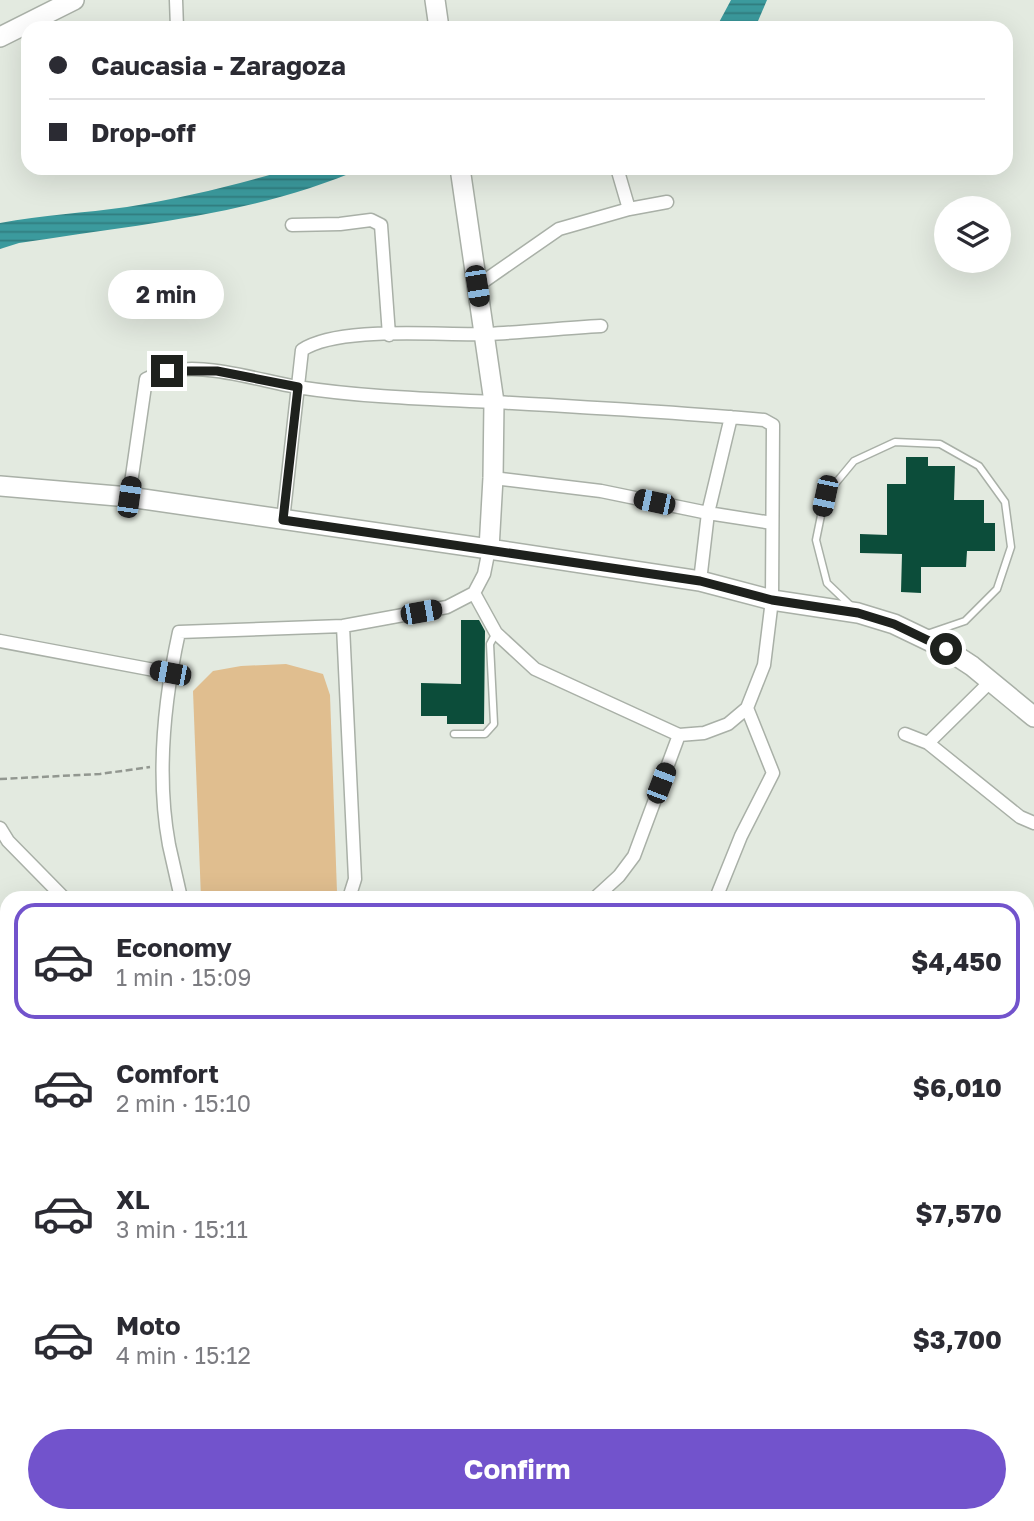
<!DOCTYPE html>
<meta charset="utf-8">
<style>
:root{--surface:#fff;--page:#f2f2f3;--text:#2b2b33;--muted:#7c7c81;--line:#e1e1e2;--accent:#7253cc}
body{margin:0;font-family:"Golos Text",sans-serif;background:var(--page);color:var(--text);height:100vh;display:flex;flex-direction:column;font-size:26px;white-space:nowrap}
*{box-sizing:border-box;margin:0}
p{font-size:23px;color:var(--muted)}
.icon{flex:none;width:38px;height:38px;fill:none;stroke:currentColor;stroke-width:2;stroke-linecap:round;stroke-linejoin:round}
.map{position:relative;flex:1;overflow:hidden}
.panel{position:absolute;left:0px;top:891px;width:1034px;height:632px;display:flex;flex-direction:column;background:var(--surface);border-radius:21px 21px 0 0;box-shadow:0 7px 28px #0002}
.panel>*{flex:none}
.top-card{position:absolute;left:21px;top:21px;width:992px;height:154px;border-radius:21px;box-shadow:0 7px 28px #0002;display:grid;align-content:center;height:154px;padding:0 28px;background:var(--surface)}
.buttons{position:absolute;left:934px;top:196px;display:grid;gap:14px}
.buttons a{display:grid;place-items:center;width:77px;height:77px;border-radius:50%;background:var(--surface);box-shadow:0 7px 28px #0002;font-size:35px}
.end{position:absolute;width:32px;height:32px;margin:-16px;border:9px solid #1e211d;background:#fff;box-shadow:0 0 0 4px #fff}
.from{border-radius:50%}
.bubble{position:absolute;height:49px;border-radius:24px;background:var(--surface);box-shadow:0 7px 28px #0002;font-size:23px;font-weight:700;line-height:49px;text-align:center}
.car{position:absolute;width:21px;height:42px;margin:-21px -10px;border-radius:9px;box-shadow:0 0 5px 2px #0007;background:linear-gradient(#222 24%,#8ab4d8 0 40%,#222 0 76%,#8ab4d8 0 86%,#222 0)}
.top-card b{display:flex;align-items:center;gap:24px;height:66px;font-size:26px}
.top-card b+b{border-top:2px solid var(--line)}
.top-card i{width:18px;height:18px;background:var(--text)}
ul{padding:12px 0 0;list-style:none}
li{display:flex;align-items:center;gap:21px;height:116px;margin:0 14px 10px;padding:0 14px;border:4px solid transparent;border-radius:21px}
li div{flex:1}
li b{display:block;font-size:26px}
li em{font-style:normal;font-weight:700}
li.current{border-color:var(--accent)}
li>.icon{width:63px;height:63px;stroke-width:1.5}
.action{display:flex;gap:14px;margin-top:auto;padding:14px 28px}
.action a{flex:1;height:80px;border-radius:42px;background:var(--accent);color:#fff;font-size:28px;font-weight:700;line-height:80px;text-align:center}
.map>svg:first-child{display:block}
</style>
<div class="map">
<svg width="1034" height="1521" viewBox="0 0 1034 1521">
<defs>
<pattern id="water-rules" width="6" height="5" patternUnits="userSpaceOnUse" patternTransform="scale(1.75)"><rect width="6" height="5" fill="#3b9a9d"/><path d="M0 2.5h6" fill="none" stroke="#317d7f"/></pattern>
</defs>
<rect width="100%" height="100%" fill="#e3eae0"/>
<path fill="#e0be8f" d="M 286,664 L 323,674 L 330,695 L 337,892 L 332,898 L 201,898 L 193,691 L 213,671 L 241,666 Z"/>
<path fill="url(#water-rules)" d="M 731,0 L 767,0 L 755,28 L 716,28 Z
M 294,168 L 363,168 C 255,215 133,225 19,243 L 0,249 L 0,223 C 42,215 85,213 127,207 C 184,198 239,184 294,168 Z"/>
<path fill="#0c4d3a" d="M 906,457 L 928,457 L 928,466 L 955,466 L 954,500 L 984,500 L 984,523 L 995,523 L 995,551 L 967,551 L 966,567 L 921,567 L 921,593 L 901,592 L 902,554 L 860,553 L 860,534 L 887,535 L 887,484 L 906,484 Z
M 461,620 L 479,620 L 485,631 L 484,724 L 447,724 L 447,716 L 421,716 L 421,683 L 461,684 Z"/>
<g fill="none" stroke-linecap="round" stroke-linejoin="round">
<defs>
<path id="lane" d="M 850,605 L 827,583 L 816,540 L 825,496 L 854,461 L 895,442 L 940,444 L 979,466 L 1005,502 L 1011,547 L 997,589 L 965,621 L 927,634
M 454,734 L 485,734 L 494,724 L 490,644 L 496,633"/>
<path id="street" d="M 176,0 L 177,28
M 617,168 L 629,209
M 292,225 L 340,224 L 371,220 L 381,225 L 389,335
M 477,286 L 559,229 L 629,209 L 667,202
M 493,478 L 601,491 L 708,513 L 772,523
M 129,497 L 146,379 C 189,356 251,379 297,387 C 361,397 428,399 493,402 C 583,407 674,412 764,420 L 773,425 L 772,600 L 764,665 L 747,708 L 728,724 L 704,733 L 679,735 L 535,669 L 496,633 L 474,593
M 283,520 L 302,350 C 340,325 441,336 488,334 C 526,332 564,328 601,326
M 700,581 L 708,513 L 731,417
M 343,626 L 355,879 L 349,898
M 0,641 L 170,673
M 905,734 L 928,743 L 1020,817 L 1034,823
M 928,743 L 991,681
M 0,828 L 8,841 L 64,898
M 181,898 C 177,880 173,863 169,845 C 156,775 164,701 179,632 L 343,626 L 447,607 L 474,593 L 484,574 L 489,549
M 595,898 L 619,876 L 634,856 L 679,735
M 716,898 L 741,836 L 773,773 L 747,708
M 0,986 L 7,996
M 0,1079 L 7,1071
M 1027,1451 L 1034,1445
M 688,1516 L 691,1521
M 882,1521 L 886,1516
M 956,1521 L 961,1516"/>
<path id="secondary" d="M 435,0 L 439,28
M 0,37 L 74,0
M 460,168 L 494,402 L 493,478 L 489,549
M 0,486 L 129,497 L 489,549 L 700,581 L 772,600 L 858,613 L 894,624 L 946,649 L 972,666 L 1034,717"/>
</defs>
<use href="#lane" stroke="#a9b0a7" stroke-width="9"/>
<use href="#street" stroke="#a9b0a7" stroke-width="15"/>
<use href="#secondary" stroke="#a9b0a7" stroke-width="22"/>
<path stroke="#929790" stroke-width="2.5" stroke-dasharray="7 3.5" stroke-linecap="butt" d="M 0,779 L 100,774 L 150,767
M 0,1457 L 7,1454"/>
<use href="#lane" stroke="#fff" stroke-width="6"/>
<use href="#street" stroke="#fff" stroke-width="12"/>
<use href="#secondary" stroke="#fff" stroke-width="19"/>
</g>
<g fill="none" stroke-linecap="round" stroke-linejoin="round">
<path stroke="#1e211d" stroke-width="9" d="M 167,371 L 217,371 L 298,387 L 283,520 L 700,581 L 772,600 L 858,613 L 894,624 L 946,649"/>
</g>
</svg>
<div class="buttons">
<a><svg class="icon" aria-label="layers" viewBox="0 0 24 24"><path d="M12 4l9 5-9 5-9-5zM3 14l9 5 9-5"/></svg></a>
</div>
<i class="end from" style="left:946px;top:649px"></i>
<i class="end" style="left:167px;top:371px"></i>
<div class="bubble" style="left:108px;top:270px;width:116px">2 min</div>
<i class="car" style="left:477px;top:286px;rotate:171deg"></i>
<i class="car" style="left:825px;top:496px;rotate:192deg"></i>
<i class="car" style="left:129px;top:497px;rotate:8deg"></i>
<i class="car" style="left:654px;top:502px;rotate:282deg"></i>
<i class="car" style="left:421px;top:612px;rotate:80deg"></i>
<i class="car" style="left:170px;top:673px;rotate:281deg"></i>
<i class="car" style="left:661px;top:783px;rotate:21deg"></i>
<div class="top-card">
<b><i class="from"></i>Caucasia - Zaragoza</b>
<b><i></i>Drop-off</b>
</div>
<section class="panel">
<ul>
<li class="current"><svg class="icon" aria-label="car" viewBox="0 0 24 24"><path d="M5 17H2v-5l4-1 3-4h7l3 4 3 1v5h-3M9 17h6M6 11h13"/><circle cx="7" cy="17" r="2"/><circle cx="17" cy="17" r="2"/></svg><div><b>Economy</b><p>1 min · 15:09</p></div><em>$4,450</em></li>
<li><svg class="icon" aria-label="car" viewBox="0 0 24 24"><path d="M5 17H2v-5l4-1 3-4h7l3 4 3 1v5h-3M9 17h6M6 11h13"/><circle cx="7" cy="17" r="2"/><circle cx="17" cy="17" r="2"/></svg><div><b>Comfort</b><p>2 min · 15:10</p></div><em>$6,010</em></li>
<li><svg class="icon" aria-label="car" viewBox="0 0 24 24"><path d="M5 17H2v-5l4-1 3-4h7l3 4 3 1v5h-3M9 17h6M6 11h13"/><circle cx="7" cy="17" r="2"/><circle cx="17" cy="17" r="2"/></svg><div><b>XL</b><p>3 min · 15:11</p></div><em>$7,570</em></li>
<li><svg class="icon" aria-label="car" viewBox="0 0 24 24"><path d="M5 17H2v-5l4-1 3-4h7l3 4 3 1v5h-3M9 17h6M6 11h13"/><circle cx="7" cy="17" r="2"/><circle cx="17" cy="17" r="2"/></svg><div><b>Moto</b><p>4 min · 15:12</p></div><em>$3,700</em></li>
</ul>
<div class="action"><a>Confirm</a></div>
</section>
</div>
